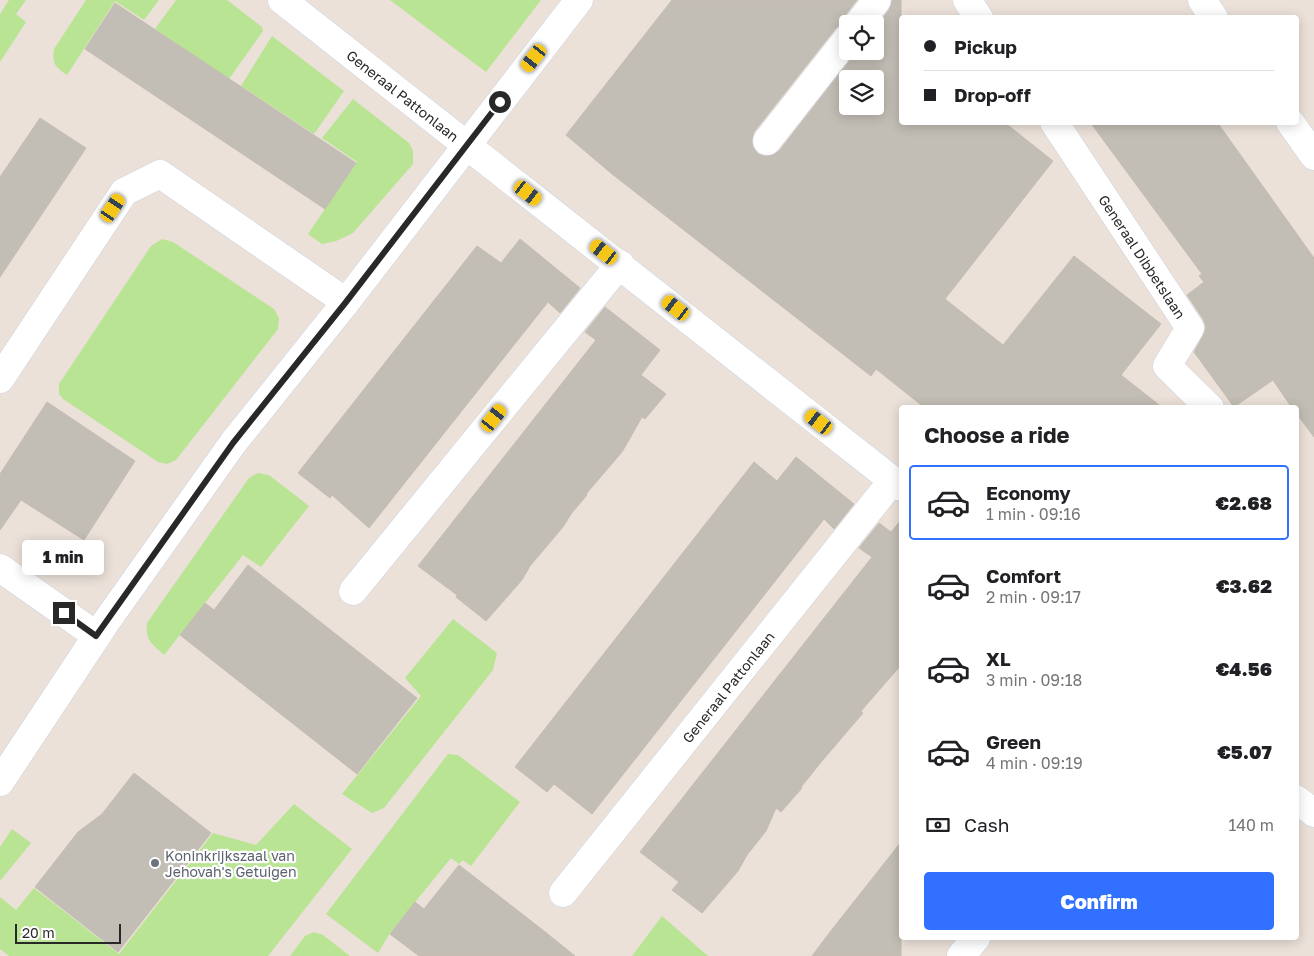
<!DOCTYPE html>
<meta charset="utf-8">
<style>
:root{--surface:#fff;--page:#f2f2f2;--text:#202124;--muted:#757577;--line:#e0e0e0;--accent:#3271ff}
body{margin:0;font-family:"Golos Text",sans-serif;background:var(--page);color:var(--text);height:100vh;display:flex;flex-direction:column;font-size:19px;white-space:nowrap}
*{box-sizing:border-box;margin:0}
p{font-size:16px;color:var(--muted)}
.icon{flex:none;width:28px;height:28px;fill:none;stroke:currentColor;stroke-width:2;stroke-linecap:round;stroke-linejoin:round}
.map{position:relative;flex:1;overflow:hidden}
.side{position:absolute;left:899px;top:405px;width:400px;height:535px;display:flex;flex-direction:column;background:var(--surface);border-radius:5px;box-shadow:0 2px 12px #0003}
.side>*{flex:none}
.top-card{position:absolute;left:899px;top:15px;width:400px;height:110px;border-radius:5px;box-shadow:0 2px 12px #0003;display:grid;align-content:center;height:110px;padding:0 25px;background:var(--surface)}
.tools{position:absolute;left:839px;top:15px;display:grid;gap:10px}
.tools a{display:grid;place-items:center;width:45px;height:45px;border-radius:5px;background:var(--surface);box-shadow:0 2px 12px #0003;font-size:25px}
.scale{position:absolute;left:15px;bottom:12px;width:106px;box-sizing:border-box;padding-left:5px;border:2px solid #282828;border-top:0;font-size:14px;line-height:18px;white-space:nowrap;color:#282828;-webkit-text-stroke:4px #fff;paint-order:stroke}
.end{position:absolute;width:22px;height:22px;margin:-11px;border:6px solid #282828;background:#fff;box-shadow:0 0 0 2px #fff}
.from{border-radius:50%}
.bubble{position:absolute;height:35px;border-radius:5px;background:var(--surface);box-shadow:0 2px 12px #0003;font-size:16px;font-weight:800;line-height:35px;text-align:center}
.car{position:absolute;width:15px;height:30px;margin:-15px -8px;border-radius:6px;box-shadow:0 0 4px 1px #0007;background:linear-gradient(#f5c518 24%,#345 0 40%,#f5c518 0 76%,#345 0 86%,#f5c518 0)}
.top-card b{display:flex;align-items:center;gap:18px;height:48px;font-size:19px}
.top-card b+b{border-top:1px solid var(--line)}
.top-card i{width:12px;height:12px;background:var(--text)}
ul{padding:0;list-style:none}
li{display:flex;align-items:center;gap:15px;height:75px;margin:0 10px 8px;padding:0 15px;border:2px solid transparent;border-radius:5px}
li div{flex:1}
li b{display:block;font-size:19px}
li em{font-style:normal;font-weight:800}
li.on{border-color:var(--accent)}
li>.icon{width:45px;height:45px;stroke-width:1.5}
h2{padding:0 25px;font-size:22px;line-height:60px}
.pay{display:flex;align-items:center;gap:12px;height:55px;padding:0 25px;font-size:19px}
.pay p{margin-inline-start:auto}
.cta{display:flex;gap:10px;margin-top:auto;padding:10px 25px}
.cta a{flex:1;height:58px;border-radius:5px;background:var(--accent);color:#fff;font-size:20px;font-weight:800;line-height:58px;text-align:center}
.map>svg:first-child{display:block}
</style>
<div class="map">
<svg width="1314" height="956" viewBox="0 0 1314 956">
<rect width="100%" height="100%" fill="#ebe1d9"/>
<path fill="#b8e493" d="M 9,0 L 26,0 L 16,14 L 26,22 L 0,62 L 0,14 Z
M 86,0 L 159,0 L 144,20 L 115,1 L 67,75 C 55,67 52,64 54,49 Z
M 176,0 L 227,0 L 262,27 L 263,31 L 229,79 L 155,29 Z
M 390,0 L 541,0 L 486,72 Z
M 272,36 L 344,91 L 314,134 L 241,86 Z
M 353,99 L 409,143 L 413,151 L 413,164 L 353,233 L 336,241 L 322,244 L 308,234 L 357,162 L 322,138 Z
M 162,239 L 173,242 L 274,309 L 279,318 L 278,329 L 176,460 L 167,464 L 158,462 L 63,399 L 59,394 L 59,384 L 151,246 Z
M 258,473 L 269,475 L 309,506 L 261,567 L 243,555 L 164,655 C 152,644 145,641 147,623 L 249,478 Z
M 453,619 L 497,653 L 493,670 L 384,808 L 372,813 L 342,794 L 421,696 L 405,678 Z
M 448,754 L 458,755 L 520,802 L 471,866 L 463,860 L 459,864 L 451,858 L 390,933 L 378,953 L 326,914 Z
M 294,804 L 352,849 L 268,956 L 9,956 L 0,949 L 0,897 L 16,910 L 34,888 L 119,954 L 213,833 L 256,845 Z
M 12,829 L 31,843 L 0,881 L 0,847 Z
M 662,916 L 708,956 L 632,956 Z
M 314,932 L 323,935 L 350,956 L 290,956 L 305,936 Z"/>
<path fill="#c2bdb5" stroke="#c6bdb3" fill-rule="evenodd" d="M 672,0 L 857,0 L 846,14 L 843,23 L 836,28 L 754,132 L 752,139 L 753,147 L 758,154 L 765,156 L 773,155 L 779,151 L 857,51 L 875,51 L 875,28 L 889,10 L 892,0 L 901,0 L 901,122 L 1004,122 L 1053,161 L 945,299 L 1003,345 L 1074,256 L 1161,324 L 1121,375 L 1163,408 L 925,408 L 876,369 L 871,376 L 612,174 L 566,135 ZM 848,79 L 875,79 L 875,106 L 848,106 Z
M 115,3 L 356,163 L 325,209 L 85,49 Z
M 40,118 L 86,148 L 0,277 L 0,177 Z
M 1090,122 L 1217,122 L 1314,258 L 1314,437 L 1296,413 L 1296,408 L 1292,408 L 1273,380 L 1234,407 L 1194,352 L 1203,336 L 1206,327 L 1203,319 L 1187,295 L 1204,282 L 1199,276 L 1202,274 Z
M 520,239 L 580,288 L 560,313 L 548,302 L 369,528 L 332,495 L 330,498 L 298,473 L 477,246 L 501,263 Z
M 605,307 L 660,350 L 641,375 L 666,394 L 645,419 L 642,417 L 622,452 L 586,494 L 587,495 L 571,514 L 563,527 L 530,566 L 522,580 L 486,621 L 456,597 L 457,595 L 418,566 L 596,340 L 585,332 Z
M 47,402 L 135,461 L 84,540 L 21,500 L 0,530 L 0,474 Z
M 796,457 L 854,504 L 834,529 L 824,519 L 592,814 L 554,784 L 547,792 L 515,767 L 754,462 L 777,481 Z
M 901,520 L 901,665 L 861,711 L 863,713 L 822,761 L 801,787 L 802,788 L 781,812 L 776,808 L 766,831 L 747,855 L 738,871 L 702,913 L 672,890 L 679,882 L 640,852 L 872,557 L 859,548 L 879,523 L 891,532 Z
M 248,565 L 417,698 L 357,774 L 180,635 L 205,603 L 214,610 Z
M 134,773 L 211,833 L 118,952 L 35,887 L 78,832 L 102,814 Z
M 901,842 L 901,956 L 812,956 L 830,932 Z
M 459,865 L 544,931 L 575,956 L 419,956 L 390,934 L 415,902 L 424,909 Z"/>
<g fill="none" stroke-linecap="round" stroke-linejoin="round">
<defs>
<g id="street">
<path d="M 967,0 L 979,18"/>
<path d="M 1202,0 L 1214,18"/>
<path d="M 858,24 L 877,0"/>
<path id="s1" d="M 1054,122 L 1190,328 L 1167,366 L 1210,408"/>
<path d="M 1290,122 L 1314,156"/>
<path d="M 767,141 L 848,38"/>
<path d="M 0,379 L 124,192 L 160,174 L 346,302"/>
<path d="M 0,568 L 97,636"/>
<path d="M 353,591 L 620,264"/>
<path d="M 0,782 L 106,622 L 233,443 L 346,302 L 579,0"/>
<path id="s2" d="M 563,893 L 893,480"/>
<path d="M 961,956 L 976,938"/>
</g>
<g id="secondary">
<path id="s3" d="M 282,0 L 901,487"/>
<path d="M 1296,799 L 1314,813"/>
</g>
</defs>
<use href="#street" stroke="#ced4e2" stroke-width="29"/>
<use href="#secondary" stroke="#ced4e2" stroke-width="29"/>
<use href="#street" stroke="#fff" stroke-width="28"/>
<use href="#secondary" stroke="#fff" stroke-width="28"/>
</g>
<g fill="none" stroke-linecap="round" stroke-linejoin="round">
<path stroke="#282828" stroke-width="6" d="M 64,613 L 96,636 L 233,443 L 346,302 L 500,102"/>
</g>
<circle fill="#6b7280" stroke="#fff" stroke-width="2" cx="155" cy="863" r="5"/>
<g text-anchor="middle" dominant-baseline="central" stroke-width="4.5" stroke-linejoin="round" paint-order="stroke">
<g font-size="14" fill="#282828" stroke="#fff">
<text stroke="none"><textPath href="#s3" startOffset="154">Generaal Pattonlaan</textPath></text>
<text stroke="none"><textPath href="#s1" startOffset="161">Generaal Dibbetslaan</textPath></text>
<text stroke="none"><textPath href="#s2" startOffset="264">Generaal Pattonlaan</textPath></text>
</g>
<g font-size="14" fill="#5b616d" stroke="#fff" text-anchor="start">
<text x="165" y="855">Koninkrijkszaal van<tspan x="165" dy="16">Jehovah's Getuigen</tspan></text>
</g>
</g>
</svg>
<div class="tools">
<a><svg class="icon" aria-label="locate" viewBox="0 0 24 24"><circle cx="12" cy="12" r="6"/><path d="M12 2v4M12 18v4M2 12h4M18 12h4"/></svg></a>
<a><svg class="icon" aria-label="layers" viewBox="0 0 24 24"><path d="M12 4l9 5-9 5-9-5zM3 14l9 5 9-5"/></svg></a>
</div>
<div class="scale">20 m</div>
<i class="end from" style="left:500px;top:102px"></i>
<i class="end" style="left:64px;top:613px"></i>
<div class="bubble" style="left:22px;top:540px;width:82px">1 min</div>
<i class="car" style="left:534px;top:58px;rotate:218deg"></i>
<i class="car" style="left:528px;top:193px;rotate:128deg"></i>
<i class="car" style="left:113px;top:208px;rotate:34deg"></i>
<i class="car" style="left:604px;top:252px;rotate:308deg"></i>
<i class="car" style="left:676px;top:308px;rotate:308deg"></i>
<i class="car" style="left:494px;top:418px;rotate:39deg"></i>
<i class="car" style="left:819px;top:422px;rotate:308deg"></i>
<div class="top-card">
<b><i class="from"></i>Pickup</b>
<b><i></i>Drop-off</b>
</div>
<section class="side">
<h2>Choose a ride</h2>
<ul>
<li class="on"><svg class="icon" aria-label="car" viewBox="0 0 24 24"><path d="M5 17H2v-5l4-1 3-4h7l3 4 3 1v5h-3M9 17h6M6 11h13"/><circle cx="7" cy="17" r="2"/><circle cx="17" cy="17" r="2"/></svg><div><b>Economy</b><p>1 min · 09:16</p></div><em>€2.68</em></li>
<li><svg class="icon" aria-label="car" viewBox="0 0 24 24"><path d="M5 17H2v-5l4-1 3-4h7l3 4 3 1v5h-3M9 17h6M6 11h13"/><circle cx="7" cy="17" r="2"/><circle cx="17" cy="17" r="2"/></svg><div><b>Comfort</b><p>2 min · 09:17</p></div><em>€3.62</em></li>
<li><svg class="icon" aria-label="car" viewBox="0 0 24 24"><path d="M5 17H2v-5l4-1 3-4h7l3 4 3 1v5h-3M9 17h6M6 11h13"/><circle cx="7" cy="17" r="2"/><circle cx="17" cy="17" r="2"/></svg><div><b>XL</b><p>3 min · 09:18</p></div><em>€4.56</em></li>
<li><svg class="icon" aria-label="car" viewBox="0 0 24 24"><path d="M5 17H2v-5l4-1 3-4h7l3 4 3 1v5h-3M9 17h6M6 11h13"/><circle cx="7" cy="17" r="2"/><circle cx="17" cy="17" r="2"/></svg><div><b>Green</b><p>4 min · 09:19</p></div><em>€5.07</em></li>
</ul>
<div class="pay"><svg class="icon" aria-label="cash" viewBox="0 0 24 24"><path d="M3 7h18v10H3z"/><circle cx="12" cy="12" r="2"/></svg>Cash<p>140 m</p></div>
<div class="cta"><a>Confirm</a></div>
</section>
</div>
